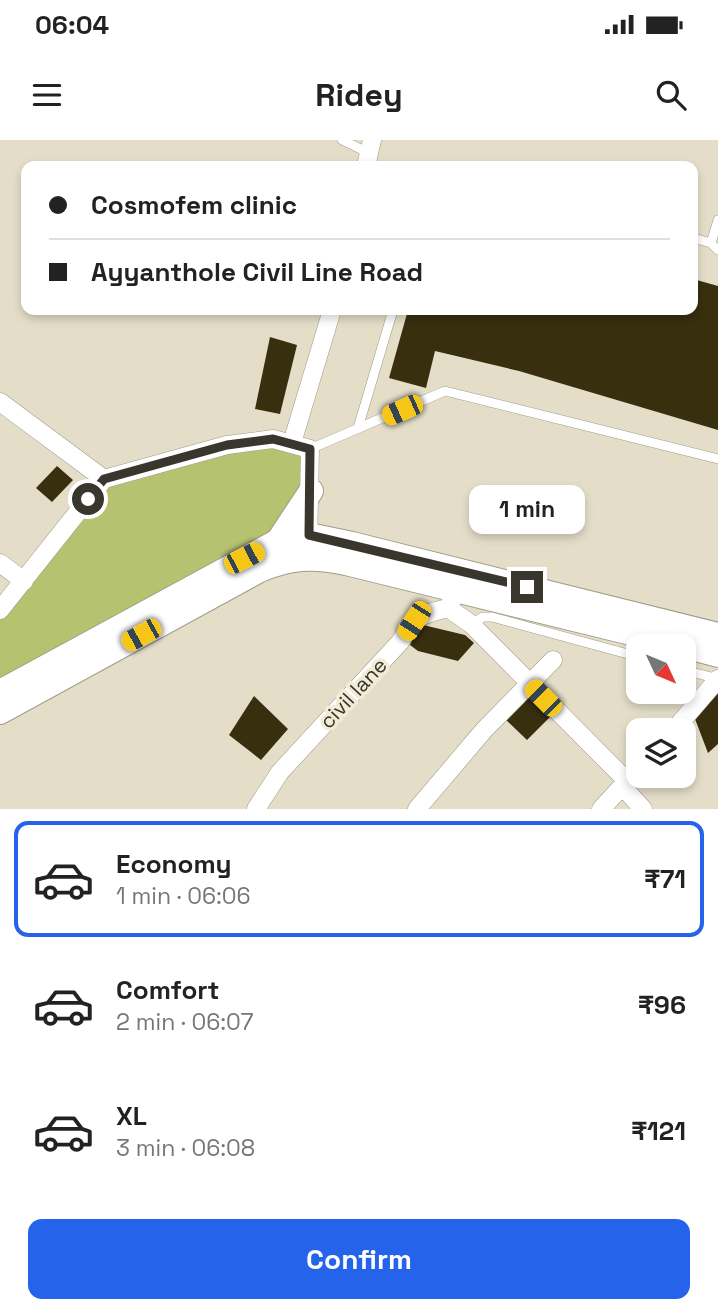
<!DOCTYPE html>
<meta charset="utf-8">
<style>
:root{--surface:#fff;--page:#f6f6f6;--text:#222;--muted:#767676;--line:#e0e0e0;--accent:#2563eb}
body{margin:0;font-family:"Space Grotesk",sans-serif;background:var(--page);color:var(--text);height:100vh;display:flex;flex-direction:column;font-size:26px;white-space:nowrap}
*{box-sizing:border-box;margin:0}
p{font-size:23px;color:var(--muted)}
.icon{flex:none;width:38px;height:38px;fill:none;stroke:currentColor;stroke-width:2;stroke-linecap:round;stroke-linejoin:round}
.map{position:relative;height:669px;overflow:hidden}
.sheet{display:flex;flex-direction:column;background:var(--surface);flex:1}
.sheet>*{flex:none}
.top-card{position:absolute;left:21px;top:21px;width:677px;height:154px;border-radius:14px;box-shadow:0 4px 10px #0003;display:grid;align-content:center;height:154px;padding:0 28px;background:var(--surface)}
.needle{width:46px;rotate:134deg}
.tools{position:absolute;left:626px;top:494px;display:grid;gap:14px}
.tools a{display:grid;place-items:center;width:70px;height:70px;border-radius:14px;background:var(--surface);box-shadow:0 4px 10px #0003;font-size:35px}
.end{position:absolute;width:32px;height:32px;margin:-16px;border:9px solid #39362e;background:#fff;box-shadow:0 0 0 4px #fff}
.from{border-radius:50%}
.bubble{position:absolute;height:49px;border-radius:14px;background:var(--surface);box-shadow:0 4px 10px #0003;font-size:23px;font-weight:800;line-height:49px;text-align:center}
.car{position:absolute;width:21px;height:42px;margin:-21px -10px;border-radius:9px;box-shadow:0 0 5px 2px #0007;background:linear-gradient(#f5c518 24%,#345 0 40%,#f5c518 0 76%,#345 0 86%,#f5c518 0)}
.top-card b{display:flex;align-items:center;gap:24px;height:66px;font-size:26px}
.top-card b+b{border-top:2px solid var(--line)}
.top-card i{width:18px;height:18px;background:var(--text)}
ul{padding:12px 0 0;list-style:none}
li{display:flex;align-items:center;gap:21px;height:116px;margin:0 14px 10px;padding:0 14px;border:4px solid transparent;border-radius:14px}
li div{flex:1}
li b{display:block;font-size:26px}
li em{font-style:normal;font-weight:800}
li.active{border-color:var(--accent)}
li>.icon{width:63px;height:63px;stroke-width:1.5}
.action{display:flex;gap:14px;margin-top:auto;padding:14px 28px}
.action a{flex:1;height:80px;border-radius:14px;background:var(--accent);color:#fff;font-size:28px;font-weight:800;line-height:80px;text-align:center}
.status{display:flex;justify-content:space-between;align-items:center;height:49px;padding:0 35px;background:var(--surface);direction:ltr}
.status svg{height:19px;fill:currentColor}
header{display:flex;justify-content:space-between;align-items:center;height:91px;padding:0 28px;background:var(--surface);font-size:32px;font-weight:800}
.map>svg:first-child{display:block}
</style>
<div class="status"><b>06:04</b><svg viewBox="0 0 49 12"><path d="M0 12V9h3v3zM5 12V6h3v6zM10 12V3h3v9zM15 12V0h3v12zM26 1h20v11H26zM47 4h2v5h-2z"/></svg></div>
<header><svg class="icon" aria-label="menu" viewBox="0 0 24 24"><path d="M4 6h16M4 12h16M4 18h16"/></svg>Ridey<svg class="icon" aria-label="search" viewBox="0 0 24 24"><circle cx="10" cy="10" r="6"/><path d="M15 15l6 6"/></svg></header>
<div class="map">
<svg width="718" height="669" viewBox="0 0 718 669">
<rect width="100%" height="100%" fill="#e4dec9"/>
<path fill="#b5c371" d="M 227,305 L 309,309 L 310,350 L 277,399 L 0,551 L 0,471 L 104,340 Z"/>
<path fill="#382f0f" d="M 693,139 L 718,146 L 718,290 L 519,231 L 435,211 L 426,248 L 389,238 L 408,170 L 693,170 Z
M 270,197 L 297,205 L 280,274 L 255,269 Z
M 57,326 L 73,340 L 52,362 L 36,348 Z
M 419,484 L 465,495 L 474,503 L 458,521 L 418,511 L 410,505 Z
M 718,552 L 718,604 L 708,613 L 695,579 Z
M 254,556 L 288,589 L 261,620 L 229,595 Z
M 528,556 L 550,577 L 527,600 L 505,579 Z"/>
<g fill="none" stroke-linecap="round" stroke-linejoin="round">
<defs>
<path id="service" d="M 342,0 L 369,13
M 693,98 L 711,103 L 718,110
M 711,103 L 718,80
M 358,288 L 393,170
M 310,309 L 445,251 L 718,319
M 471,484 L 483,477 L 492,477 L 639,517
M 684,530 L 718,539"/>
<path id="minor" d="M 366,26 L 372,0
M 0,262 L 104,339 L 227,305 L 273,299 L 310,309 L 308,405
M 292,303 L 332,170
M 0,423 L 24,441
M 448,468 L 471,484 L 627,641
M 0,470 L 104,339
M 674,590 L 718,539
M 622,646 L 643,669
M 256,669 L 280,632 L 400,502 C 416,476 419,475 448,468 L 457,450
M 417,669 L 484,590 L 553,520
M 601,669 L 639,628"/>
<path id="secondary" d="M 279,407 L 278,401 L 311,351
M 684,506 L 718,515
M 0,552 L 278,401 L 309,395 L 352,404 L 718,495
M 0,572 L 258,431 C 289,417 313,416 346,423 L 684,506"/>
</defs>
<use href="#service" stroke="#a19b87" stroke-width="10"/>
<use href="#minor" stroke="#a19b87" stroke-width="19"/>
<use href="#secondary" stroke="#a19b87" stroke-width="26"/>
<use href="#service" stroke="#fff" stroke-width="9"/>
<use href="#minor" stroke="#fff" stroke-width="18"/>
<use href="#secondary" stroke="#fff" stroke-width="24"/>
</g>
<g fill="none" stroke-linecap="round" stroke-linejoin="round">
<path stroke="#39362e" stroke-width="9" d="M 88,359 L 104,339 L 227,305 L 273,299 L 310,309 L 309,395 L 527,447"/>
</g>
<g text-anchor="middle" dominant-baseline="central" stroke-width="7" stroke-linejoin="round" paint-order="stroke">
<g font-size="21" fill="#39362e" stroke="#f2ebd6">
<text transform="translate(353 553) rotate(-47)">civil lane</text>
</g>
</g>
</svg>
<div class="tools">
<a><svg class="needle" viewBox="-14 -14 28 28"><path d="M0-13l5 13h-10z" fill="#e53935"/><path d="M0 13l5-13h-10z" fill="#767676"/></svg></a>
<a><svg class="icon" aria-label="layers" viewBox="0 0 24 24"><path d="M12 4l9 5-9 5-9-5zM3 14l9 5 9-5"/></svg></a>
</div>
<i class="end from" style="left:88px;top:359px"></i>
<i class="end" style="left:527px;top:447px"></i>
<div class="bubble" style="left:469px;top:345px;width:116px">1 min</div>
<i class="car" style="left:402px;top:270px;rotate:246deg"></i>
<i class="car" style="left:244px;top:418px;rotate:63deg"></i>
<i class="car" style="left:414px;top:481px;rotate:213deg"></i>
<i class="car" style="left:141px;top:495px;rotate:241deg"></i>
<i class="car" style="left:543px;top:558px;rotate:315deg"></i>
<div class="top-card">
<b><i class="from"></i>Cosmofem clinic</b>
<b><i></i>Ayyanthole Civil Line Road</b>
</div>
</div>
<section class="sheet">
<ul>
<li class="active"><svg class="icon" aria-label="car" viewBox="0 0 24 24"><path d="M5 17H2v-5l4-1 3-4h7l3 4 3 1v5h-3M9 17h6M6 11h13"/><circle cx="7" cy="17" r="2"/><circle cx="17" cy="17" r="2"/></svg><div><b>Economy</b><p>1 min · 06:06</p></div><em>₹71</em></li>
<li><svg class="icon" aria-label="car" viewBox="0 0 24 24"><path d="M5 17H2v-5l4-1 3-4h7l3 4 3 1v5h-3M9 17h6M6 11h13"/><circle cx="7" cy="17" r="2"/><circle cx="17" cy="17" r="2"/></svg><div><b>Comfort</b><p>2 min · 06:07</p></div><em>₹96</em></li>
<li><svg class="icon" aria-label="car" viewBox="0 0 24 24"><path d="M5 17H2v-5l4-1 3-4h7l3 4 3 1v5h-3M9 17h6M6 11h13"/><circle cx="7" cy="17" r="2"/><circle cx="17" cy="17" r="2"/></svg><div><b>XL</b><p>3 min · 06:08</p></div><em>₹121</em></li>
</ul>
<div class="action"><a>Confirm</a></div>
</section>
